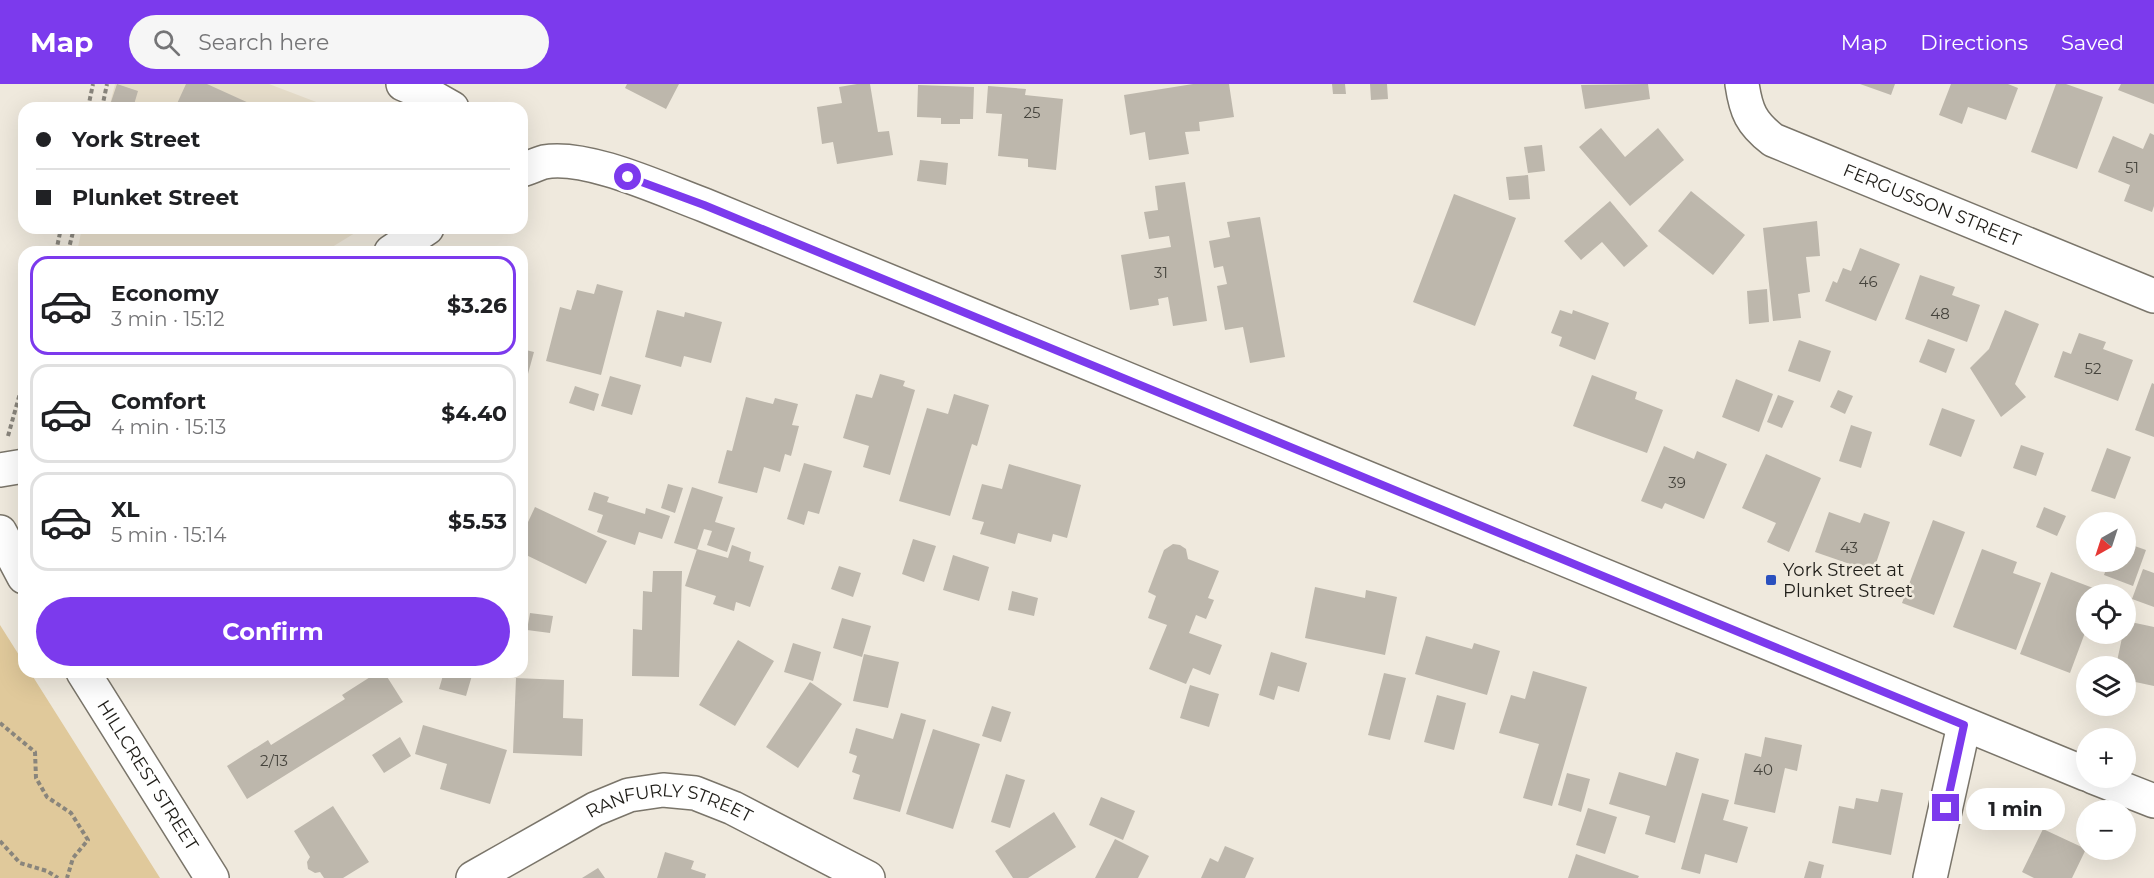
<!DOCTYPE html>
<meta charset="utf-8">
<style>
:root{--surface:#fff;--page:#f6f6f6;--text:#202124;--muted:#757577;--line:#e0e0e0;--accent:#7c3aed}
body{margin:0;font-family:Montserrat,sans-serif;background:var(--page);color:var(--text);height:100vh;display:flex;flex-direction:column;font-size:22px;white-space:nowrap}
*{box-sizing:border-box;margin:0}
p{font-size:20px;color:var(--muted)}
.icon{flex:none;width:33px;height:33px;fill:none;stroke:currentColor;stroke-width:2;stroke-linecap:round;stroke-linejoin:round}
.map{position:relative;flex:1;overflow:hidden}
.drawer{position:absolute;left:18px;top:162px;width:510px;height:432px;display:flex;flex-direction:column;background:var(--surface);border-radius:18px;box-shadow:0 6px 24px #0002}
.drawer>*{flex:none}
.banner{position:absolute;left:18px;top:18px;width:510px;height:132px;border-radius:18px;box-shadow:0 6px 24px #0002;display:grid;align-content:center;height:132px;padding:0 18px;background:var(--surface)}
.needle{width:39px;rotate:219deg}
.tools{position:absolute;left:2076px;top:428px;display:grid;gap:12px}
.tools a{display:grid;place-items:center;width:60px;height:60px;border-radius:50%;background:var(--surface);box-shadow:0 6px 24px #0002;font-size:30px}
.end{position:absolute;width:27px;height:27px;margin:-14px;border:8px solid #7c3aed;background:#fff;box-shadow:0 0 0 3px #fff}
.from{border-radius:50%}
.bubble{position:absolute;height:42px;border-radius:21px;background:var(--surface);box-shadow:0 6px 24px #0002;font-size:20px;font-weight:700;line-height:42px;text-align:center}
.banner b{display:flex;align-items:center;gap:21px;height:57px;font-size:22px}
.banner b+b{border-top:2px solid var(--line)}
.banner i{width:15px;height:15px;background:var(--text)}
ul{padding:10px 0 0;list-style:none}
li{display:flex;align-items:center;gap:18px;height:99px;margin:0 12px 9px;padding:0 6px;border:3px solid var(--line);border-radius:18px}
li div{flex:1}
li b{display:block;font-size:22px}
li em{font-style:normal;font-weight:700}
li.active{border-color:var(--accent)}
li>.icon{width:54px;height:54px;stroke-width:1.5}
.cta{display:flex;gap:12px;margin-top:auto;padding:12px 18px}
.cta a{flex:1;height:69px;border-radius:36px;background:var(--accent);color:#fff;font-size:24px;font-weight:700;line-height:69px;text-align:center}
header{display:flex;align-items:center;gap:36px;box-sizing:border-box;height:84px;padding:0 30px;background:var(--accent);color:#fff}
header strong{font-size:28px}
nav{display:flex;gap:33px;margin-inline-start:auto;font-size:21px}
.search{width:420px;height:54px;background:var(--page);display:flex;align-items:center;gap:15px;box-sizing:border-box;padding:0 21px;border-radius:33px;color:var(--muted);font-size:22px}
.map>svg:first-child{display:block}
</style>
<header>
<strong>Map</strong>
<div class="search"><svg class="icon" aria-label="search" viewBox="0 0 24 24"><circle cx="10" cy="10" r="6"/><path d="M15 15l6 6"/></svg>Search here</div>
<nav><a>Map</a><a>Directions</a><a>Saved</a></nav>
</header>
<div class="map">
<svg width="2154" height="794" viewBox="0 0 2154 794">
<rect width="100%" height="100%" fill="#efe9dd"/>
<path fill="#e6ddca" d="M 115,0 L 269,0 L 332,24 L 109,24 Z
M 82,144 L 363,144 L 324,168 L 77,168 Z"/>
<path fill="#e0c99b" d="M 0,541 L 24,579 L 24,588 L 30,588 L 160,794 L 0,794 Z"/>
<path fill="#bdb7ac" d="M 117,0 L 138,7 L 133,24 L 109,24 Z
M 186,0 L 207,0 L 260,24 L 175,24 Z
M 627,0 L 679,0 L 666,25 L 625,4 Z
M 857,0 L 870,0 L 878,48 L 889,47 L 893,71 L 837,80 L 833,58 L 822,60 L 817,23 L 842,19 L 839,3 Z
M 1193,0 L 1229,0 L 1234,33 L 1199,38 L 1200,47 L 1185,48 L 1189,70 L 1149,76 L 1145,48 L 1130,51 L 1124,11 Z
M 1332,0 L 1345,0 L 1346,10 L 1333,10 Z
M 1370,0 L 1387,0 L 1388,15 L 1371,16 Z
M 1648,0 L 1650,15 L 1585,25 L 1581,1 Z
M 1860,0 L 1895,0 L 1891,11 Z
M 1951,0 L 2008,0 L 2018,4 L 2006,36 L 1968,23 L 1962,40 L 1939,31 Z
M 2056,0 L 2066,0 L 2103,13 L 2077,85 L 2031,68 Z
M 2121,0 L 2154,0 L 2154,20 L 2118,6 Z
M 918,1 L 974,3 L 973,35 L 960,35 L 960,40 L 941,40 L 941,34 L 917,33 Z
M 988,2 L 1026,5 L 1025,11 L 1063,15 L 1056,86 L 1028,83 L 1028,75 L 998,72 L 1002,30 L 986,29 Z
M 1601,44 L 1625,73 L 1658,44 L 1684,76 L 1630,122 L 1579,63 Z
M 2150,49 L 2154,51 L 2154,122 L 2152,128 L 2124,117 L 2130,101 L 2098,88 L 2113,52 L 2143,65 Z
M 1542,61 L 1545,87 L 1528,89 L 1524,63 Z
M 920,76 L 948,79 L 946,101 L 917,97 Z
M 1528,91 L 1530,115 L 1509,116 L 1506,93 Z
M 1185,98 L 1207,237 L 1173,242 L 1168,213 L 1158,215 L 1159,221 L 1130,226 L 1121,171 L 1171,163 L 1169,152 L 1149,155 L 1144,128 L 1158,126 L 1155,102 Z
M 1691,107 L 1745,151 L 1713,191 L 1658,147 Z
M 1454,110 L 1516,134 L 1475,242 L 1413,218 Z
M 1610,117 L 1648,162 L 1624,183 L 1602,158 L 1581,176 L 1564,157 Z
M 1260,133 L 1285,273 L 1250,279 L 1243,243 L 1225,246 L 1217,202 L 1227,200 L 1223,182 L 1214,184 L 1209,157 L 1230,153 L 1227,138 Z
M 1817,137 L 1820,172 L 1806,173 L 1810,208 L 1798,210 L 1801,234 L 1773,237 L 1763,144 Z
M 1860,164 L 1900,180 L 1876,237 L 1825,217 L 1833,197 L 1837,199 L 1843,184 L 1851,187 Z
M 1920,191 L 1955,203 L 1952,211 L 1980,221 L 1967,258 L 1905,235 Z
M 597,200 L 623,207 L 601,291 L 546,277 L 560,223 L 571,226 L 577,206 L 594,210 Z
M 1767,205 L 1769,238 L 1749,240 L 1747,207 Z
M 657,226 L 684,233 L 685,228 L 722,238 L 711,279 L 684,272 L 681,283 L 645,273 Z
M 1560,226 L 1572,230 L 1573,226 L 1609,239 L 1595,276 L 1559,262 L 1562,253 L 1551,249 Z
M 2005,226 L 2039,240 L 2015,300 L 2026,313 L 2001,333 L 1970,284 L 1989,265 Z
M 2079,249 L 2106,258 L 2103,265 L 2133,276 L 2118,317 L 2054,293 L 2063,267 L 2071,270 Z
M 1928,255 L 1955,265 L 1946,289 L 1919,278 Z
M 1799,256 L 1831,267 L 1820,298 L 1788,287 Z
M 522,265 L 534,268 L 523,308 L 522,308 Z
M 880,290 L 905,297 L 903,302 L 915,306 L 890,391 L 863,383 L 869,362 L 843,354 L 856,310 L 872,314 Z
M 1592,291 L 1637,308 L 1635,315 L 1663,326 L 1647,369 L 1573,342 Z
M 610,292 L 641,301 L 632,331 L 601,322 Z
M 1736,295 L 1773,310 L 1759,348 L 1722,333 Z
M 2152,299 L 2154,300 L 2154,353 L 2135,346 Z
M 575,302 L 599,310 L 594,327 L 569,319 Z
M 1838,306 L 1853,312 L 1845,330 L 1830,323 Z
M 954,310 L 989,321 L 977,362 L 972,360 L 950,432 L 899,417 L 927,324 L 948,330 Z
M 1778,311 L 1794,317 L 1782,344 L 1767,338 Z
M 746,313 L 773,320 L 775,314 L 798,320 L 792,341 L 799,342 L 791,372 L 785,370 L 780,388 L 764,383 L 757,409 L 718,399 L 727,366 L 732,367 Z
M 1942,324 L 1975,336 L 1961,373 L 1929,361 Z
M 1851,341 L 1872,348 L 1861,384 L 1839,377 Z
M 2021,361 L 2044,369 L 2036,392 L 2013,384 Z
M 1664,362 L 1694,375 L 1697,367 L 1727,380 L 1704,435 L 1665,419 L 1662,425 L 1641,417 Z
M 2107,364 L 2131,373 L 2115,415 L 2091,407 Z
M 1766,370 L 1821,394 L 1789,468 L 1767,458 L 1776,439 L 1742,424 Z
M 804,379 L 832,387 L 819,430 L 808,427 L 804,441 L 787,435 Z
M 1009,380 L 1081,401 L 1067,454 L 1053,450 L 1051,458 L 1018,449 L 1015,460 L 980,450 L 984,438 L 972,435 L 982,400 L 1002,405 Z
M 668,400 L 683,404 L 675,429 L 661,424 Z
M 692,403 L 723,413 L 715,438 L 735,444 L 727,468 L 707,461 L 712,447 L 704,445 L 697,466 L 674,459 Z
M 594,408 L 609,413 L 607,418 L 645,430 L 646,424 L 670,432 L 662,455 L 639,448 L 635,461 L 597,448 L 603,431 L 588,426 Z
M 535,423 L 607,457 L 586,500 L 522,469 L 522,451 Z
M 2044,423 L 2066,432 L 2057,452 L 2036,443 Z
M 1829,428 L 1860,439 L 1864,429 L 1890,438 L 1873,488 L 1815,468 Z
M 1933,436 L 1965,448 L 1934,531 L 1902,519 Z
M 913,455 L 936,462 L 924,498 L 902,490 Z
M 2126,459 L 2146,466 L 2133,502 L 2104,491 L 2109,477 L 2126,477 Z
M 1173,460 L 1180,461 L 1186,465 L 1188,475 L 1219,487 L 1208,514 L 1214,516 L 1206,535 L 1196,531 L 1189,549 L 1222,561 L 1210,591 L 1193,584 L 1186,600 L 1149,585 L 1167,541 L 1148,534 L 1156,512 L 1148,508 L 1164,466 Z
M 732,461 L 751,468 L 749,477 L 764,482 L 750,523 L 736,518 L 734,527 L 713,520 L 716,512 L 685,502 L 697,465 L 728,474 Z
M 1982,465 L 2017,478 L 2013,489 L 2041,499 L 2016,566 L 1953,543 Z
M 953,471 L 989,483 L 979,517 L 943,506 Z
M 839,482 L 861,489 L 853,513 L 831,505 Z
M 2143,485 L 2154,489 L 2154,523 L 2132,515 Z
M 653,487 L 682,487 L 679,593 L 632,592 L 633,545 L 642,546 L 643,507 L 652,508 Z
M 2051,488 L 2101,507 L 2100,510 L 2086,510 L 2086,546 L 2070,589 L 2020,570 Z
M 1315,503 L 1365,514 L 1366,506 L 1397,513 L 1385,571 L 1305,554 Z
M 1012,507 L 1038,514 L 1034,532 L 1008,526 Z
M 530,529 L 553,532 L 550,549 L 527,546 Z
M 842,534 L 871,542 L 862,573 L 833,564 Z
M 2126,537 L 2154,543 L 2154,602 L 2126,596 L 2126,582 L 2116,582 L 2123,549 L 2126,549 Z
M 1426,552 L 1472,565 L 1474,559 L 1500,567 L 1487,611 L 1415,590 Z
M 738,556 L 774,577 L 735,642 L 699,621 Z
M 793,559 L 821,568 L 813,597 L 784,588 Z
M 1271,568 L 1307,579 L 1299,608 L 1278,602 L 1274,616 L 1259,611 Z
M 864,570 L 899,578 L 888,624 L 853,617 Z
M 1533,587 L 1587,603 L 1552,722 L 1523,714 L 1539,660 L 1499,649 L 1511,611 L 1525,615 Z
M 378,588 L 384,588 L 403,618 L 247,715 L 227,682 L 268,656 L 271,661 L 345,615 L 342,611 Z
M 444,588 L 473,588 L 466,612 L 439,605 Z
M 1384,589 L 1406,594 L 1390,656 L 1368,651 Z
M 516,594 L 564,596 L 563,634 L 583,635 L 582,672 L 513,669 Z
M 810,598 L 842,620 L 798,684 L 766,663 Z
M 1190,601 L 1219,610 L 1209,643 L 1180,634 Z
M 1437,611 L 1466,619 L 1454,666 L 1424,658 Z
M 992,622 L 1011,628 L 1001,658 L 982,652 Z
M 901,629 L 926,636 L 900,728 L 853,715 L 860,691 L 852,688 L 857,672 L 849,669 L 856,644 L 893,655 Z
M 423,641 L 507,666 L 490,720 L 440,705 L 447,680 L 415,670 Z
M 933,645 L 980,660 L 953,745 L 906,730 Z
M 400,653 L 411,672 L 384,689 L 372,671 Z
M 1765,653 L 1802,661 L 1797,687 L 1785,684 L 1775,729 L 1734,720 L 1745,669 L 1761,673 Z
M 1676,668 L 1699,675 L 1675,759 L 1645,750 L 1650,732 L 1609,720 L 1619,688 L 1666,702 Z
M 1567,689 L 1590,695 L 1581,728 L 1558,721 Z
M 1006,690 L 1025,696 L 1010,744 L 991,738 Z
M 1881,705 L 1903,709 L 1891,771 L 1832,759 L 1839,722 L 1854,725 L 1856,714 L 1878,718 Z
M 1702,709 L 1729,716 L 1723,736 L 1748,743 L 1737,779 L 1705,770 L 1700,790 L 1681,785 Z
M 1101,713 L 1135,727 L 1123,756 L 1089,741 Z
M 333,722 L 369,778 L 343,794 L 324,794 L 320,788 L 315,789 L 308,785 L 307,778 L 310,773 L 294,747 Z
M 1588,724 L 1617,733 L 1605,770 L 1576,761 Z
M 1054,728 L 1076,763 L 1028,794 L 1013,794 L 995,767 Z
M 2043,745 L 2086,765 L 2072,794 L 2034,794 L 2022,788 Z
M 1115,755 L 1149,772 L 1138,794 L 1095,794 Z
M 1225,762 L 1254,774 L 1245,794 L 1201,794 L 1210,774 L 1218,778 Z
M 665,768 L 694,777 L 691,785 L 706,790 L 705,794 L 657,794 Z
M 1576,770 L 1639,792 L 1638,794 L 1568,794 Z
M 1809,777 L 1824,781 L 1821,794 L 1804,794 Z
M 598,784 L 605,794 L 582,794 Z"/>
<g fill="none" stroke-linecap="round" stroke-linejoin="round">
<defs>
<g id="minor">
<path d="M 403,0 L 429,11 L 452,24"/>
<path id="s1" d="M 1742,0 C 1746,27 1751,39 1773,56 L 2154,212"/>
<path d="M 522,86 C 529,84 537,80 544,78 C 587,70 663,106 704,121 L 2086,690"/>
<path d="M 391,168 L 427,144"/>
<path d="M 0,386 L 24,382"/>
<path d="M 0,448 L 24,493"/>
<path id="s2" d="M 83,588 L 212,794"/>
<path d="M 2093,693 L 2154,717"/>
<path id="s3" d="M 473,794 L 595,725 L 629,711 L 663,706 L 695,709 L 733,724 L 868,794"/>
<path d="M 1930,794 L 1964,641"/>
</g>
</defs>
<use href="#minor" stroke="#7a756a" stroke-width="36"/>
<path stroke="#89857c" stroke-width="4" stroke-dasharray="4.5 3" stroke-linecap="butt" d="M 88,24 L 93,0
M 102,24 L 107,0
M 56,168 L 61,144
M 68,168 L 74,144
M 8,352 L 24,295
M 0,639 L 35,668 L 36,694 L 47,713 L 71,729 L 88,756 L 73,774 L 67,794
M 0,757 L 20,779 L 47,787 L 58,794"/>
<use href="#minor" stroke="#fff" stroke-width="33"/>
</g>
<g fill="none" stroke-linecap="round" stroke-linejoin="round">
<path stroke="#7c3aed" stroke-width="8" d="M 628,93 L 704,121 L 1964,641 L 1946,724"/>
</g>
<rect fill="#2a50bf" stroke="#efe9dd" stroke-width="2" x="1765" y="490" width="12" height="12" rx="3"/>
<g text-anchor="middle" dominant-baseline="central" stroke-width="5" stroke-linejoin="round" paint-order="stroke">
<g font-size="15" fill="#46443d">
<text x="1032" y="28">25</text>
<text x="2132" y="83">51</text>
<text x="1161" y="188">31</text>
<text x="1868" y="197">46</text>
<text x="1940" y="229">48</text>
<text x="2093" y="284">52</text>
<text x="1677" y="398">39</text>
<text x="1849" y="463">43</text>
<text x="274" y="676">2/13</text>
<text x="1763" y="685">40</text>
</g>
<g font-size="18" fill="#1f1d18" stroke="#efe9dd">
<text stroke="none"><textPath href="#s1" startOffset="238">FERGUSSON STREET</textPath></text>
<text stroke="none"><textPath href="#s2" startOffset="122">HILLCREST STREET</textPath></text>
<text stroke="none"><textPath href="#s3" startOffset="218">RANFURLY STREET</textPath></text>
</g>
<g font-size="18" fill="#1f1d18" stroke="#efe9dd" text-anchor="start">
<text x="1783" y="486">York Street at<tspan x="1783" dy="21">Plunket Street</tspan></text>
</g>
</g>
</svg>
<div class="tools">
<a><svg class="needle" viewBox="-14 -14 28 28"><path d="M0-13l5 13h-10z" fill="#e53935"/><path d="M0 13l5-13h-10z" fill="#757577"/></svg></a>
<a><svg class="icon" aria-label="locate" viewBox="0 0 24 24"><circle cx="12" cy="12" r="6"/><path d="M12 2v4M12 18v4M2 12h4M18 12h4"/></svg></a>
<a><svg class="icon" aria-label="layers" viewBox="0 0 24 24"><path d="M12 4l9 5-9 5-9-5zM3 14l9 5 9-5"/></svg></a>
<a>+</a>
<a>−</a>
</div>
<i class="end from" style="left:628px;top:93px"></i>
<i class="end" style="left:1946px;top:724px"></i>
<div class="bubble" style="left:1966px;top:704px;width:99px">1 min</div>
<div class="banner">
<b><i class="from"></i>York Street</b>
<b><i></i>Plunket Street</b>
</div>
<section class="drawer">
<ul>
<li class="active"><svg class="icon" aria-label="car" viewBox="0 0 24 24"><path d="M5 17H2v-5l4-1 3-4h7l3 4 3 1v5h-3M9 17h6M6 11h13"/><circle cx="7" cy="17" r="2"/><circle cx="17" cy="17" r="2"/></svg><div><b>Economy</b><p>3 min · 15:12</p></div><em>$3.26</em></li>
<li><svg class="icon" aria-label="car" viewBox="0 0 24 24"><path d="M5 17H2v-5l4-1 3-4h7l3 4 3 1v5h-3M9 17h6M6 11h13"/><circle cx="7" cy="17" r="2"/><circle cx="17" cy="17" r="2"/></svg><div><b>Comfort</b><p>4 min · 15:13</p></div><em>$4.40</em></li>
<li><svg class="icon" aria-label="car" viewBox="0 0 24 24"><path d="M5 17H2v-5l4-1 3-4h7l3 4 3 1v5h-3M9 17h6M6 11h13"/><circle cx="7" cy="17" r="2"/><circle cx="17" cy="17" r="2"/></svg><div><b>XL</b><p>5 min · 15:14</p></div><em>$5.53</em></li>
</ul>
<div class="cta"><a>Confirm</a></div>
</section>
</div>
